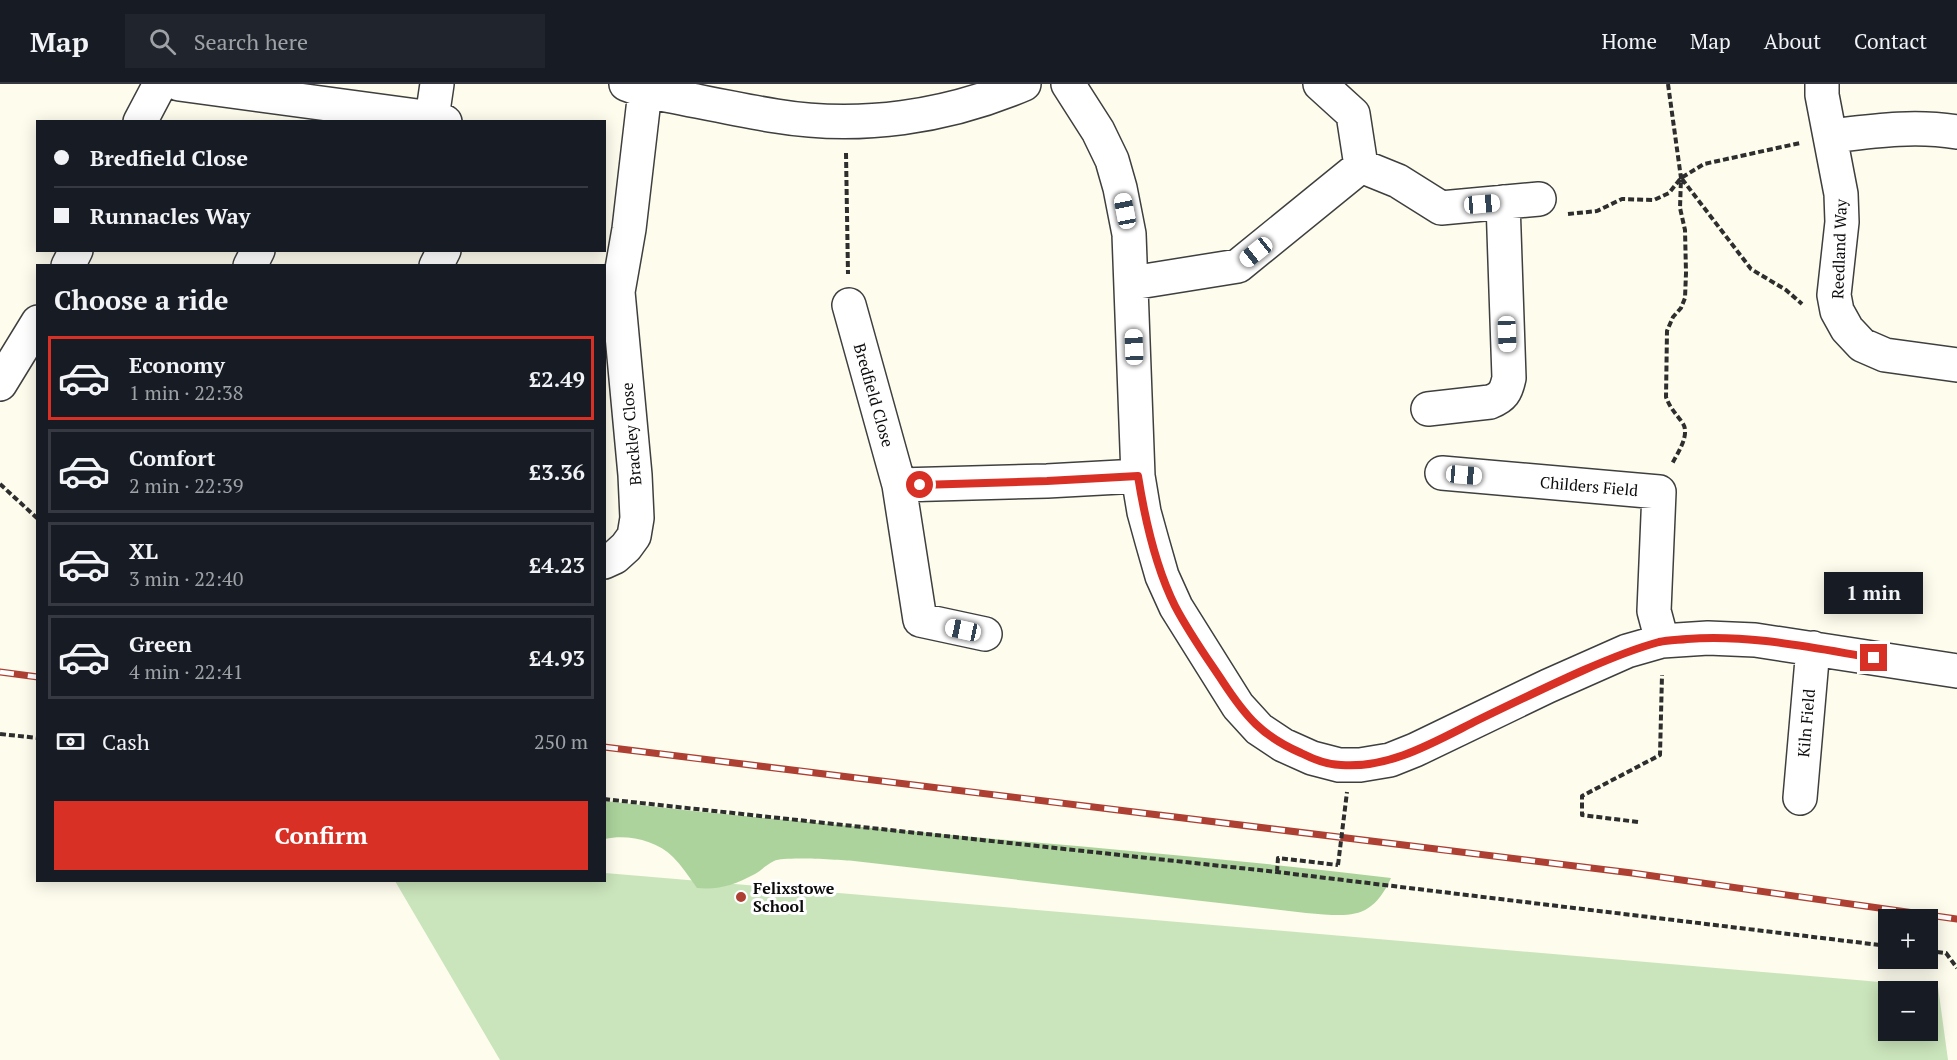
<!DOCTYPE html>
<meta charset="utf-8">
<style>
:root{--surface:#171b24;--page:#20242c;--text:#f1f3f6;--muted:#9ea1a6;--line:#363941;--accent:#d93025}
body{margin:0;font-family:"PT Serif",serif;background:var(--page);color:var(--text);height:100vh;display:flex;flex-direction:column;font-size:22px;white-space:nowrap}
*{box-sizing:border-box;margin:0}
p{font-size:20px;color:var(--muted)}
.icon{flex:none;width:33px;height:33px;fill:none;stroke:currentColor;stroke-width:2;stroke-linecap:round;stroke-linejoin:round}
.map{position:relative;flex:1;overflow:hidden}
.details{position:absolute;left:36px;top:180px;width:570px;height:618px;display:flex;flex-direction:column;background:var(--surface);border-radius:0px;box-shadow:0 3px 15px #0003}
.details>*{flex:none}
.guide{position:absolute;left:36px;top:36px;width:570px;height:132px;border-radius:0px;box-shadow:0 3px 15px #0003;display:grid;align-content:center;height:132px;padding:0 18px;background:var(--surface)}
.fabs{position:absolute;left:1878px;top:825px;display:grid;gap:12px}
.fabs a{display:grid;place-items:center;width:60px;height:60px;border-radius:0px;background:var(--surface);box-shadow:0 3px 15px #0003;font-size:30px}
.end{position:absolute;width:27px;height:27px;margin:-14px;border:8px solid #d93025;background:#fff;box-shadow:0 0 0 3px #fff}
.from{border-radius:50%}
.bubble{position:absolute;height:42px;border-radius:0px;background:var(--surface);box-shadow:0 3px 15px #0003;font-size:20px;font-weight:700;line-height:42px;text-align:center}
.car{position:absolute;width:18px;height:36px;margin:-18px -9px;border-radius:8px;box-shadow:0 0 4px 2px #0007;background:linear-gradient(#fff 24%,#345 0 40%,#fff 0 76%,#345 0 86%,#fff 0)}
.guide b{display:flex;align-items:center;gap:21px;height:57px;font-size:22px}
.guide b+b{border-top:2px solid var(--line)}
.guide i{width:15px;height:15px;background:var(--text)}
ul{padding:0;list-style:none}
li{display:flex;align-items:center;gap:18px;height:84px;margin:0 12px 9px;padding:0 6px;border:3px solid var(--line);border-radius:0px}
li div{flex:1}
li b{display:block;font-size:22px}
li em{font-style:normal;font-weight:700}
li.active{border-color:var(--accent)}
li>.icon{width:54px;height:54px;stroke-width:1.5}
h2{padding:0 18px;font-size:27px;line-height:72px}
.pay{display:flex;align-items:center;gap:15px;height:66px;padding:0 18px;font-size:22px}
.pay p{margin-inline-start:auto}
.primary-button{display:flex;gap:12px;margin-top:auto;padding:12px 18px}
.primary-button a{flex:1;height:69px;border-radius:0px;background:var(--accent);color:#fff;font-size:24px;font-weight:700;line-height:69px;text-align:center}
header{display:flex;align-items:center;gap:36px;box-sizing:border-box;height:84px;padding:0 30px;background:var(--surface);border-bottom:2px solid var(--line)}
header strong{font-size:28px}
nav{display:flex;gap:33px;margin-inline-start:auto;font-size:21px}
.search{width:420px;height:54px;background:var(--page);display:flex;align-items:center;gap:15px;box-sizing:border-box;padding:0 21px;border-radius:0px;color:var(--muted);font-size:22px}
.map>svg:first-child{display:block}
</style>
<header>
<strong>Map</strong>
<div class="search"><svg class="icon" aria-label="search" viewBox="0 0 24 24"><circle cx="10" cy="10" r="6"/><path d="M15 15l6 6"/></svg>Search here</div>
<nav><a>Home</a><a>Map</a><a>About</a><a>Contact</a></nav>
</header>
<div class="map">
<svg width="1957" height="976" viewBox="0 0 1957 976">
<rect width="100%" height="100%" fill="#fdfced"/>
<path fill="#cae4bb" fill-rule="evenodd" d="M 605,789 L 1938,903 L 1948,976 L 500,976 L 395,797 L 604,796 ZM 1888,908 L 1928,908 L 1928,946 L 1888,946 Z"/>
<path fill="#acd39c" d="M 605,717 C 866,748 1129,762 1391,794 C 1371,838 1348,832 1306,829 L 854,777 C 839,776 785,772 774,777 C 767,780 762,786 755,790 C 734,801 720,806 697,804 C 689,793 682,782 673,773 C 656,756 627,750 605,755 Z"/>
<g fill="none" stroke-linecap="round" stroke-linejoin="round">
<defs>
<path id="minor" d="M 179,0 L 432,34 L 445,38
M 626,0 L 645,7 C 689,15 732,25 776,32 C 860,46 947,33 1024,0
M 1068,0 L 1098,47 L 1112,76 L 1120,104 L 1129,150 L 1138,392 L 1144,428 L 1152,457 L 1162,492 L 1176,523 L 1238,622 L 1259,645 L 1283,661 L 1312,674 L 1339,681 L 1360,681 L 1390,676 L 1415,666 L 1548,602 L 1627,567 L 1662,557 L 1708,554 L 1755,556 L 1957,587
M 1320,0 L 1353,30 L 1361,82
M 1822,0 L 1822,11 L 1841,110 L 1842,138 L 1834,211 L 1837,227 L 1847,245 L 1862,261 L 1885,271 L 1957,281
M 432,34 L 437,0
M 140,38 L 160,0
M 1831,52 C 1873,47 1914,41 1957,48
M 68,182 L 76,166
M 250,182 L 258,166
M 436,182 L 444,166
M 1132,199 L 1238,182 L 1361,82 L 1398,97 L 1441,124 L 1539,115
M 849,221 L 899,401 L 920,536 L 985,550
M 0,300 L 38,238
M 1428,325 L 1490,318 C 1503,313 1506,308 1509,294 L 1503,118
M 1442,389 L 1659,408 L 1654,527 L 1662,557
M 899,401 L 1047,397 L 1138,392
M 604,478 L 615,473 L 626,463 L 634,452 L 637,434 L 635,391 L 618,208 L 629,145 L 645,7
M 1800,714 L 1813,564"/>
</defs>
<use href="#minor" stroke="#3f3f3f" stroke-width="36"/>
<path stroke="#2e2e2e" stroke-width="4" stroke-dasharray="6 3" stroke-linecap="butt" d="M 1668,0 L 1681,94 L 1680,124 L 1685,146 L 1686,189 L 1685,214 L 1681,224 L 1673,233 L 1667,247 L 1666,313 C 1670,324 1676,330 1682,338 C 1691,350 1678,368 1672,380
M 846,69 L 848,190
M 1682,95 L 1751,185 L 1786,206 L 1802,220
M 1568,130 L 1597,127 L 1622,115 L 1654,116 L 1669,109 L 1681,94 L 1704,80 L 1800,59
M 0,400 L 38,435
M 0,650 L 38,654
M 604,715 L 1277,788 L 1888,862
M 1638,738 L 1582,731 L 1582,712 L 1660,671 L 1662,591
M 1277,788 L 1278,774 L 1338,781
M 1928,867 L 1946,869 L 1957,884"/>
<use href="#minor" stroke="#fff" stroke-width="33"/>
<defs>
<path id="rail" d="M 0,588 L 38,593
M 604,663 L 1632,789 L 1957,835"/>
</defs>
<use href="#rail" stroke="#ad4033" stroke-width="7"/>
<use href="#rail" stroke="#fff" stroke-width="4.5" stroke-dasharray="14" stroke-linecap="butt"/>
<path stroke="#2e2e2e" stroke-width="4" stroke-dasharray="6 3" stroke-linecap="butt" d="M 1338,781 L 1347,708"/>
</g>
<g fill="none" stroke-linecap="round" stroke-linejoin="round">
<path stroke="#d93025" stroke-width="8" d="M 920,401 L 1047,397 L 1138,392 C 1145,436 1155,482 1175,522 C 1189,549 1207,574 1223,598 C 1246,633 1262,652 1301,669 C 1313,675 1328,681 1341,681 C 1390,685 1436,657 1478,636 C 1513,619 1548,602 1584,586 C 1609,575 1633,565 1659,558 C 1668,556 1678,556 1687,555 C 1749,550 1813,564 1874,574"/>
</g>
<circle fill="#ad4033" stroke="#fff" stroke-width="2" cx="741" cy="813" r="6"/>
<g text-anchor="middle" dominant-baseline="central" stroke-width="6" stroke-linejoin="round" paint-order="stroke">
<g font-size="16" fill="#0c0c0c" stroke="#fff">
<text transform="translate(1839 165) rotate(-88)">Reedland Way</text>
<text transform="translate(874 311) rotate(74)">Bredfield Close</text>
<text transform="translate(631 350) rotate(-95)">Brackley Close</text>
<text transform="translate(1589 402) rotate(5)">Childers Field</text>
<text transform="translate(1806 639) rotate(-85)">Kiln Field</text>
</g>
<g font-size="16" font-weight="bold" fill="#0c0c0c" stroke="#fff" text-anchor="start">
<text x="753" y="804">Felixstowe<tspan x="753" dy="18">School</tspan></text>
</g>
</g>
</svg>
<div class="fabs">
<a>+</a>
<a>−</a>
</div>
<i class="end from" style="left:920px;top:401px"></i>
<i class="end" style="left:1874px;top:574px"></i>
<div class="bubble" style="left:1824px;top:488px;width:99px">1 min</div>
<i class="car" style="left:1482px;top:120px;rotate:85deg"></i>
<i class="car" style="left:1125px;top:127px;rotate:349deg"></i>
<i class="car" style="left:1256px;top:168px;rotate:231deg"></i>
<i class="car" style="left:1507px;top:250px;rotate:178deg"></i>
<i class="car" style="left:1134px;top:263px;rotate:358deg"></i>
<i class="car" style="left:1464px;top:391px;rotate:95deg"></i>
<i class="car" style="left:963px;top:546px;rotate:282deg"></i>
<div class="guide">
<b><i class="from"></i>Bredfield Close</b>
<b><i></i>Runnacles Way</b>
</div>
<section class="details">
<h2>Choose a ride</h2>
<ul>
<li class="active"><svg class="icon" aria-label="car" viewBox="0 0 24 24"><path d="M5 17H2v-5l4-1 3-4h7l3 4 3 1v5h-3M9 17h6M6 11h13"/><circle cx="7" cy="17" r="2"/><circle cx="17" cy="17" r="2"/></svg><div><b>Economy</b><p>1 min · 22:38</p></div><em>£2.49</em></li>
<li><svg class="icon" aria-label="car" viewBox="0 0 24 24"><path d="M5 17H2v-5l4-1 3-4h7l3 4 3 1v5h-3M9 17h6M6 11h13"/><circle cx="7" cy="17" r="2"/><circle cx="17" cy="17" r="2"/></svg><div><b>Comfort</b><p>2 min · 22:39</p></div><em>£3.36</em></li>
<li><svg class="icon" aria-label="car" viewBox="0 0 24 24"><path d="M5 17H2v-5l4-1 3-4h7l3 4 3 1v5h-3M9 17h6M6 11h13"/><circle cx="7" cy="17" r="2"/><circle cx="17" cy="17" r="2"/></svg><div><b>XL</b><p>3 min · 22:40</p></div><em>£4.23</em></li>
<li><svg class="icon" aria-label="car" viewBox="0 0 24 24"><path d="M5 17H2v-5l4-1 3-4h7l3 4 3 1v5h-3M9 17h6M6 11h13"/><circle cx="7" cy="17" r="2"/><circle cx="17" cy="17" r="2"/></svg><div><b>Green</b><p>4 min · 22:41</p></div><em>£4.93</em></li>
</ul>
<div class="pay"><svg class="icon" aria-label="cash" viewBox="0 0 24 24"><path d="M3 7h18v10H3z"/><circle cx="12" cy="12" r="2"/></svg>Cash<p>250 m</p></div>
<div class="primary-button"><a>Confirm</a></div>
</section>
</div>
